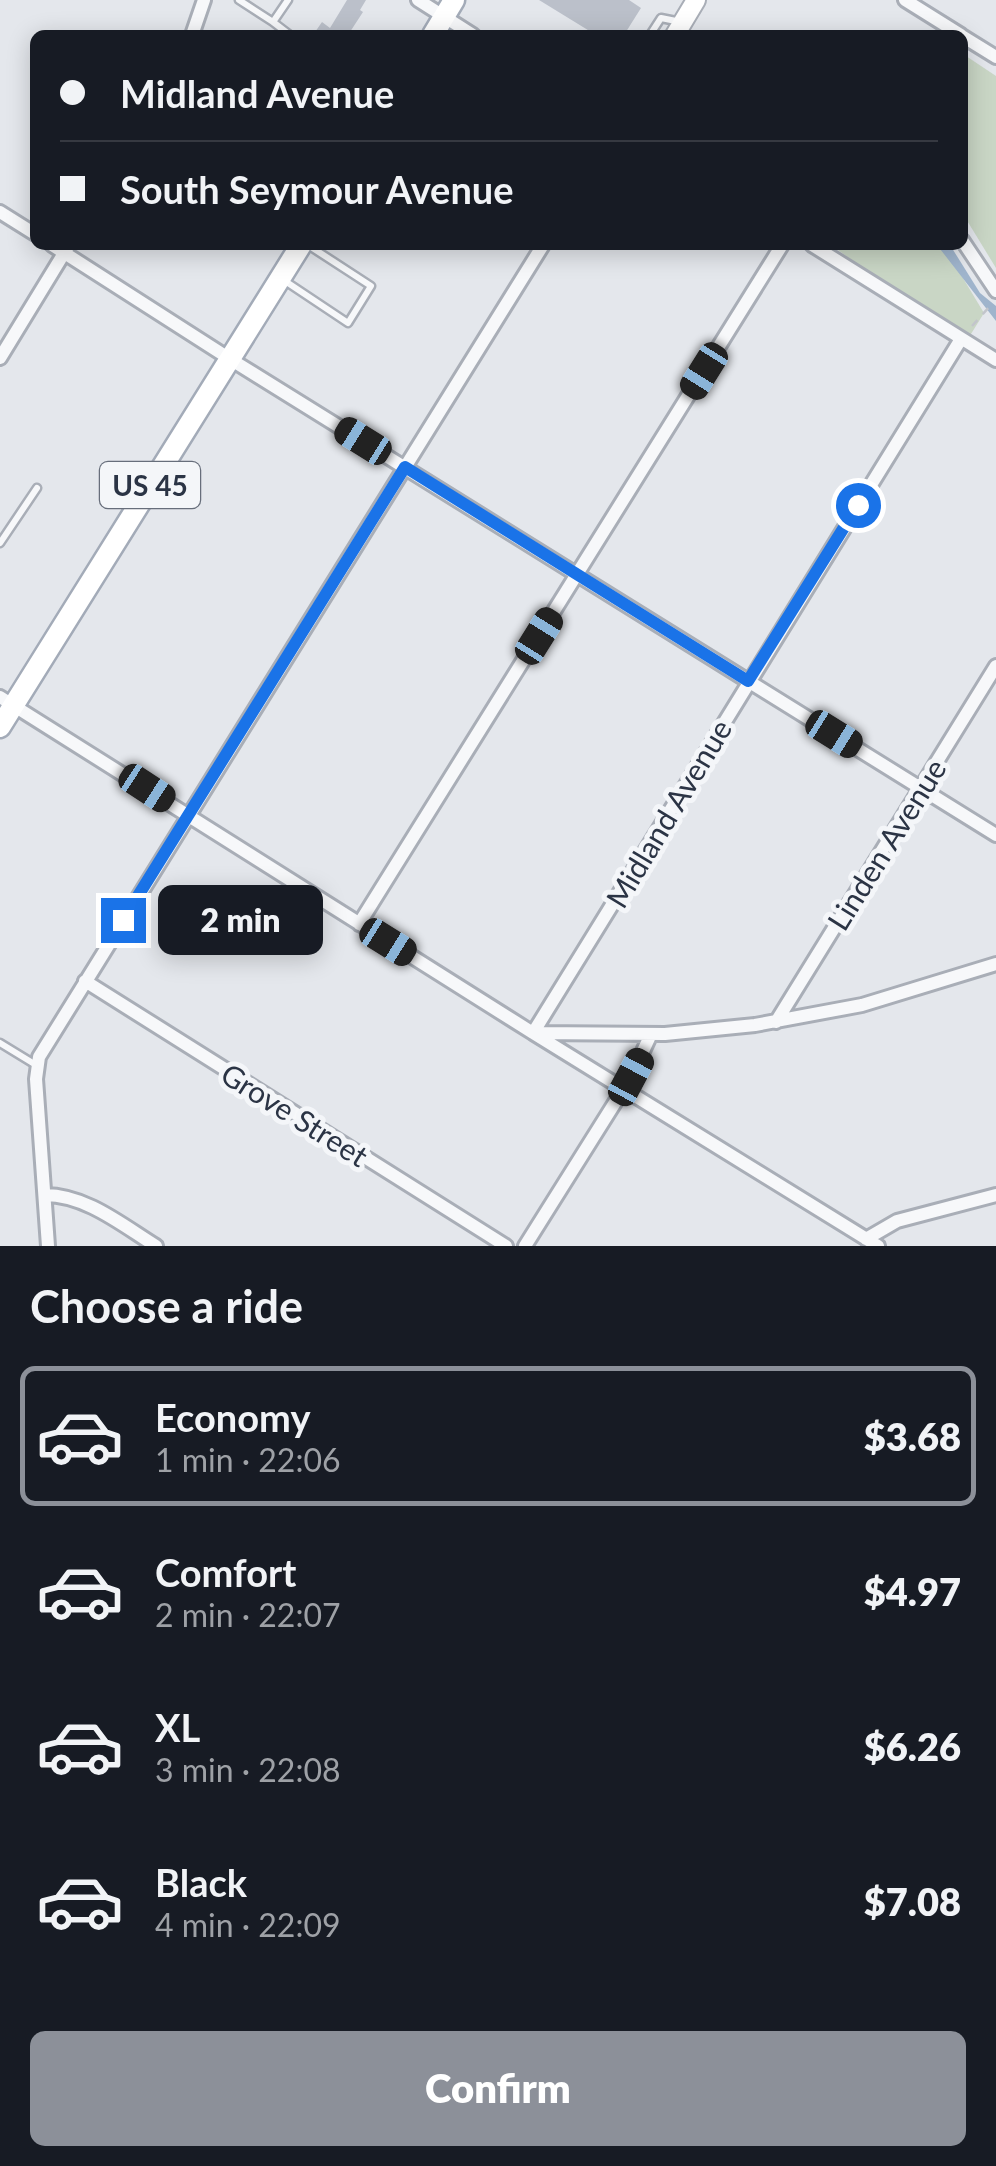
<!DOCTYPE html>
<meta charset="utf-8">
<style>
:root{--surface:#171b24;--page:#20242c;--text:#f1f3f6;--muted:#9ea1a6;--line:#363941;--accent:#8c9099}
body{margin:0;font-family:Lato,sans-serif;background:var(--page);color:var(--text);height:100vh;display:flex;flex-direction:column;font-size:38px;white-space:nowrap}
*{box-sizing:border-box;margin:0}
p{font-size:32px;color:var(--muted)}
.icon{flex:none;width:55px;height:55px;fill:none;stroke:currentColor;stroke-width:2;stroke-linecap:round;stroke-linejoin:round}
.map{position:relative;height:1246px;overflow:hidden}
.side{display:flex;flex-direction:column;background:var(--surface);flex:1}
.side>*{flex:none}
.top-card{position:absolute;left:30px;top:30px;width:938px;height:220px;border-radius:15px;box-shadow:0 5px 25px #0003;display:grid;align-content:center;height:220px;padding:0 30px;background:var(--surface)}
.end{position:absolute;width:45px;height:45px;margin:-22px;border:12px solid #1a73e8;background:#fff;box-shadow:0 0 0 5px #fff}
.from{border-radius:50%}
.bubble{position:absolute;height:70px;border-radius:15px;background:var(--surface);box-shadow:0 5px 25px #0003;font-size:32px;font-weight:800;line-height:70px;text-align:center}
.car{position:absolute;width:30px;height:60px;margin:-30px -15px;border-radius:12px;box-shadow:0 0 8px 2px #0007;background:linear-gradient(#222 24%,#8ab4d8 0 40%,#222 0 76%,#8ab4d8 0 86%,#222 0)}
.top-card b{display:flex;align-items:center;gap:35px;height:95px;font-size:38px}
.top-card b+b{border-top:2px solid var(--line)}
.top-card i{width:25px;height:25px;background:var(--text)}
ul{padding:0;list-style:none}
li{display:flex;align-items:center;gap:30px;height:140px;margin:0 20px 15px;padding:0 10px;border:5px solid transparent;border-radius:15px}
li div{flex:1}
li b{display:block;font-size:38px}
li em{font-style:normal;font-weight:800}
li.selected{border-color:var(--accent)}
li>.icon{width:90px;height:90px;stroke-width:1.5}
h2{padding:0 30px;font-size:45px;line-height:120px}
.action{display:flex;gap:20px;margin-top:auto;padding:20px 30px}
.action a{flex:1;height:115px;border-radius:15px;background:var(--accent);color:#fff;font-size:40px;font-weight:800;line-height:115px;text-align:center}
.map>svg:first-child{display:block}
</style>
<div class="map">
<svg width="996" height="1246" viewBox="0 0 996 1246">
<rect width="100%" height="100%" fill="#e4e7ec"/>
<path fill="#c9d6c5" d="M 963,54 L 996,76 L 996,268 L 963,214 Z
M 831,245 L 943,245 L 984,313 L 966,342 Z"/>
<path fill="#9fb4cc" d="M 937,245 L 950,245 L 980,293 L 996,306 L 996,321 Z"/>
<path fill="#bbc0ca" d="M 347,0 L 366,0 L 360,10 L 363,12 L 348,35 L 313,35 L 322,22 L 330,28 Z
M 539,0 L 629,0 L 641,8 L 624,35 L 596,35 Z"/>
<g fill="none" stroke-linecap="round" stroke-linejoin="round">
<defs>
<path id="lane" d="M 239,0 L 273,22 L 288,0
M 273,22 L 290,35
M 650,35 L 661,18 L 681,22
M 285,281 L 348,323 L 371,286 L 308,245
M 0,543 L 37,488
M 0,1043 L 36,1065"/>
<path id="street" d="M 418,0 L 473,35
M 905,0 L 961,35
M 192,35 L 204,0
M 962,36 L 996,57
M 0,212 L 35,234
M 962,240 L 996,291
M 52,245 L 230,359 L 996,835
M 812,245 L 996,360
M 0,358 L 69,245
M 0,697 L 533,1033 L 665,1034 L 755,1025 L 862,1005 L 996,964
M 359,924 L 782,245
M 85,981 L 506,1246
M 776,1022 L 996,666
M 45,1195 C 86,1195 122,1225 156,1246
M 866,1239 L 897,1221 L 996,1195
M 48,1246 L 36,1079 L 39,1057 L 543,245
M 525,1246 L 631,1077 L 651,1034
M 878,1246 L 533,1033 L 961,339"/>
<path id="secondary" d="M 675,35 L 696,0"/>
<path id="primary" d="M 433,35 L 454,0
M 0,727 L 301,245"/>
</defs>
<use href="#lane" stroke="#a9aeb7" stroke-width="11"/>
<use href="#street" stroke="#a9aeb7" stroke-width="18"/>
<use href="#secondary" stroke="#a9aeb7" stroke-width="22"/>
<use href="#primary" stroke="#a3abb8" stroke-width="25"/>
<path stroke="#c2c5cb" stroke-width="2.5" stroke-dasharray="8 8" stroke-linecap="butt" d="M 972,326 L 991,305"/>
<use href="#lane" stroke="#f7f8fa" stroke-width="6"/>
<use href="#street" stroke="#f7f8fa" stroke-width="12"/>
<use href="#secondary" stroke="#fff" stroke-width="18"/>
<use href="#primary" stroke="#fff" stroke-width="20"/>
</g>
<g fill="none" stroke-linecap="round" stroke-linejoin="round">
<path stroke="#1a73e8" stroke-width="12" d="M 123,920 L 405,467 L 748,681 L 858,505"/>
</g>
<g text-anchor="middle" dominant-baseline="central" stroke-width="10" stroke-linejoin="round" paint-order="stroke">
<rect fill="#f4f6f9" stroke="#676e7b" stroke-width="2.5" x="100" y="462" width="100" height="46" rx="8"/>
<g font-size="28" font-weight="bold" fill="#2b3445">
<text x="150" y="485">US 45</text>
</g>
<g font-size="30" fill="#2b3445" stroke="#f4f6f9">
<text transform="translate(668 813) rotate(-59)">Midland Avenue</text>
<text transform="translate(886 844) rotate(-58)">Linden Avenue</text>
<text transform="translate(295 1114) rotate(32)">Grove Street</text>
</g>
</g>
</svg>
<i class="end from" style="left:858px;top:505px"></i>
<i class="end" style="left:123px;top:920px"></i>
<div class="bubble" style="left:158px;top:885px;width:165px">2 min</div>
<i class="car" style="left:704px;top:371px;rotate:212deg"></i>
<i class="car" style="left:363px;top:441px;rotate:302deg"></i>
<i class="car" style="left:539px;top:636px;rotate:32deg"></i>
<i class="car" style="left:834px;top:734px;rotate:122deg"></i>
<i class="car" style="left:147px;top:788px;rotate:123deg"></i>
<i class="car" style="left:388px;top:942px;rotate:122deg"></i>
<i class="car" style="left:631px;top:1077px;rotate:28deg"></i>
<div class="top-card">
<b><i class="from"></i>Midland Avenue</b>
<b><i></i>South Seymour Avenue</b>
</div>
</div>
<section class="side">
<h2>Choose a ride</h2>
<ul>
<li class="selected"><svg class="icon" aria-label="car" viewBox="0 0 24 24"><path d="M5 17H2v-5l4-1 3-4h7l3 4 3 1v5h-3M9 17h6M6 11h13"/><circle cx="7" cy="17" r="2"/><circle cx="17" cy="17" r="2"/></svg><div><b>Economy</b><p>1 min · 22:06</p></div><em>$3.68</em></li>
<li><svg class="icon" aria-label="car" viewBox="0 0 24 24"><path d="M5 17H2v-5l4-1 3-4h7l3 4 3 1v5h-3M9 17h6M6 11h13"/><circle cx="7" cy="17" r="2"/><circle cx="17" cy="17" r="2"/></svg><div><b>Comfort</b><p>2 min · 22:07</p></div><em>$4.97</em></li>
<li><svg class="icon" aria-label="car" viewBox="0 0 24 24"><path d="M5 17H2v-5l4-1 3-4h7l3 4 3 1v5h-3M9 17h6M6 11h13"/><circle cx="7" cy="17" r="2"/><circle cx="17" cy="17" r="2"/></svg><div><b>XL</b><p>3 min · 22:08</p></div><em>$6.26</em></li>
<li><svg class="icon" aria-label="car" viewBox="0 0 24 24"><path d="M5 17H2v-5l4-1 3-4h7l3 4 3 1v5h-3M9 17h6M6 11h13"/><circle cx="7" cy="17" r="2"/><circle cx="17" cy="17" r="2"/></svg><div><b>Black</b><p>4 min · 22:09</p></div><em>$7.08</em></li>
</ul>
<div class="action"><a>Confirm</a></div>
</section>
